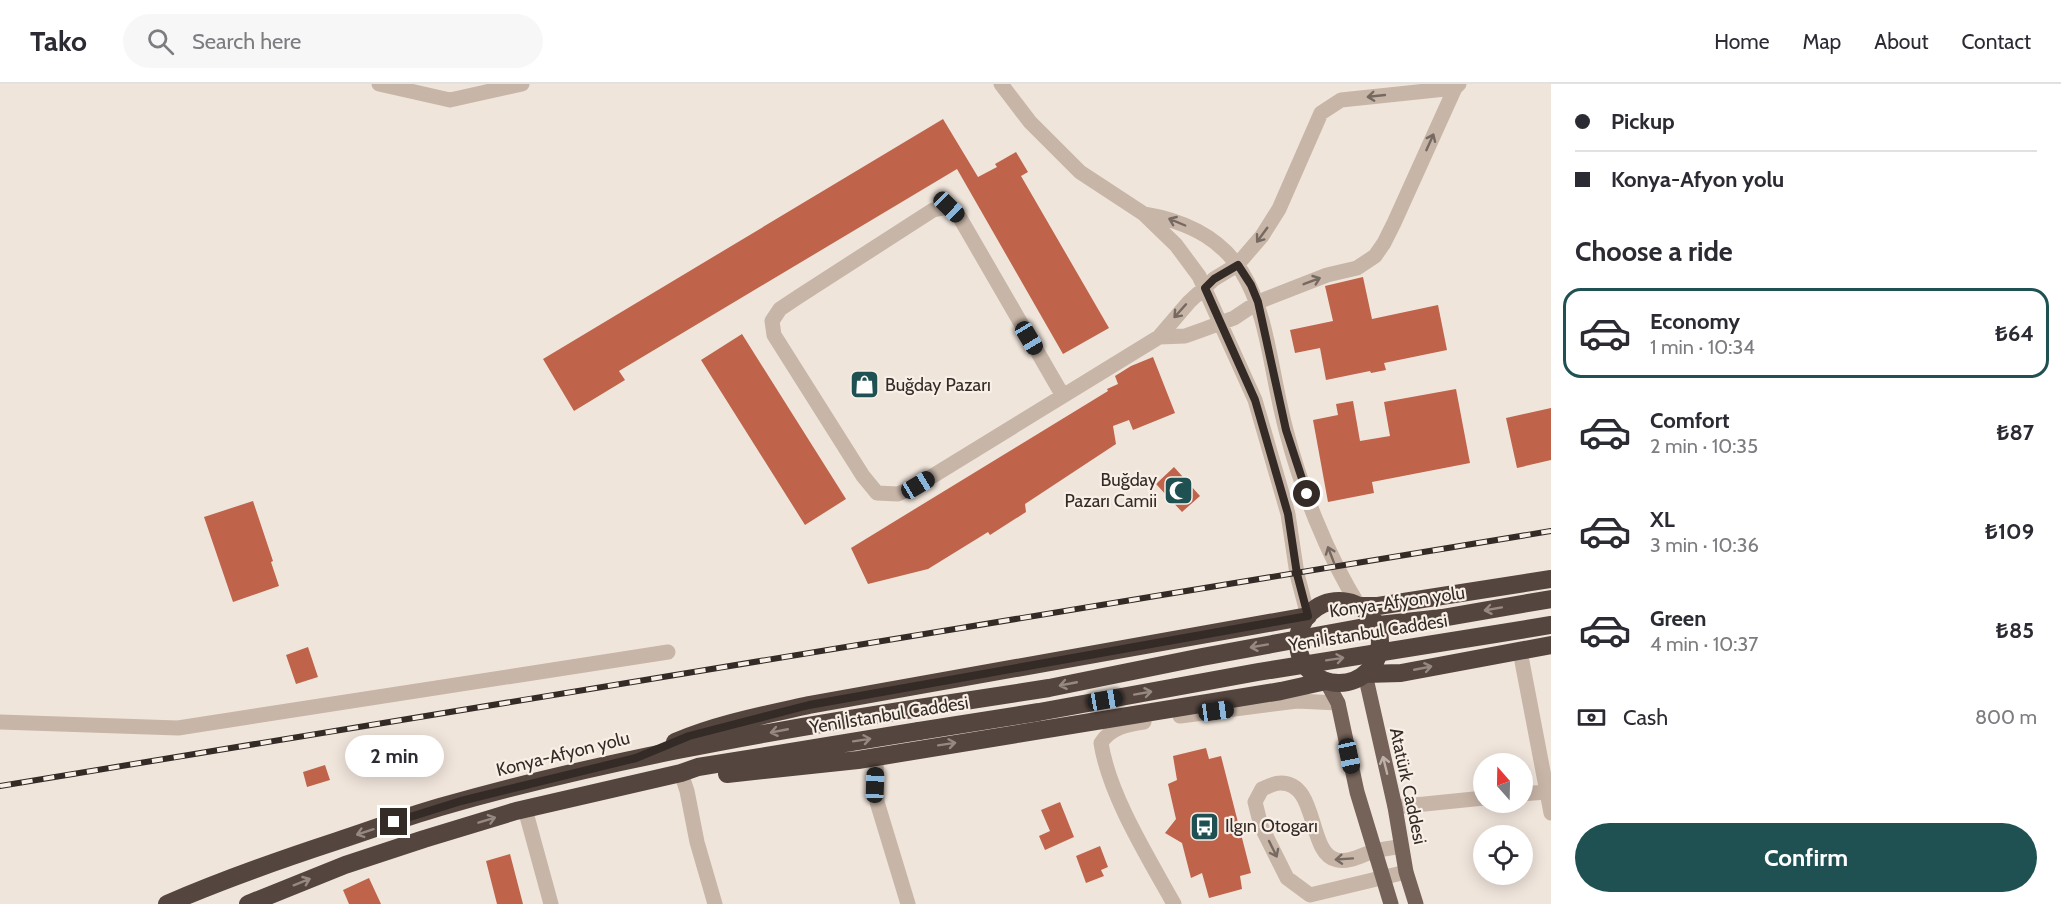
<!DOCTYPE html>
<meta charset="utf-8">
<style>
:root{--surface:#fff;--page:#f7f7f7;--text:#2b2b33;--muted:#7c7c81;--line:#e1e1e2;--accent:#1f5153}
body{margin:0;font-family:Cabin,sans-serif;background:var(--page);color:var(--text);height:100vh;display:flex;flex-direction:column;font-size:22px;white-space:nowrap}
*{box-sizing:border-box;margin:0}
p{font-size:20px;color:var(--muted)}
.icon{flex:none;width:33px;height:33px;fill:none;stroke:currentColor;stroke-width:2;stroke-linecap:round;stroke-linejoin:round}
.map{position:relative;flex:1;overflow:hidden}
.panel{display:flex;flex-direction:column;background:var(--surface);width:510px}
.panel>*{flex:none}
.guide{display:grid;align-content:center;height:132px;padding:0 24px;background:var(--surface)}
.needle{width:39px;rotate:340deg}
.fabs{position:absolute;left:1473px;top:669px;display:grid;gap:12px}
.fabs a{display:grid;place-items:center;width:60px;height:60px;border-radius:50%;background:var(--surface);box-shadow:0 3px 15px #0003;font-size:30px}
.end{position:absolute;width:27px;height:27px;margin:-14px;border:8px solid #342b27;background:#fff;box-shadow:0 0 0 3px #fff}
.from{border-radius:50%}
.bubble{position:absolute;height:42px;border-radius:21px;background:var(--surface);box-shadow:0 3px 15px #0003;font-size:20px;font-weight:700;line-height:42px;text-align:center}
.car{position:absolute;width:18px;height:36px;margin:-18px -9px;border-radius:8px;box-shadow:0 0 4px 2px #0007;background:linear-gradient(#222 24%,#8ab4d8 0 40%,#222 0 76%,#8ab4d8 0 86%,#222 0)}
.guide b{display:flex;align-items:center;gap:21px;height:57px;font-size:22px}
.guide b+b{border-top:2px solid var(--line)}
.guide i{width:15px;height:15px;background:var(--text)}
ul{padding:0;list-style:none}
li{display:flex;align-items:center;gap:18px;height:90px;margin:0 12px 9px;padding:0 12px;border:3px solid transparent;border-radius:18px}
li div{flex:1}
li b{display:block;font-size:22px}
li em{font-style:normal;font-weight:700}
li.active{border-color:var(--accent)}
li>.icon{width:54px;height:54px;stroke-width:1.5}
h2{padding:0 24px;font-size:27px;line-height:72px}
.pay{display:flex;align-items:center;gap:15px;height:66px;padding:0 24px;font-size:22px}
.pay p{margin-inline-start:auto}
.button{display:flex;gap:12px;margin-top:auto;padding:12px 24px}
.button a{flex:1;height:69px;border-radius:36px;background:var(--accent);color:#fff;font-size:24px;font-weight:700;line-height:69px;text-align:center}
header{display:flex;align-items:center;gap:36px;box-sizing:border-box;height:84px;padding:0 30px;background:var(--surface);border-bottom:2px solid var(--line)}
header strong{font-size:28px}
nav{display:flex;gap:33px;margin-inline-start:auto;font-size:21px}
.search{width:420px;height:54px;background:var(--page);display:flex;align-items:center;gap:15px;box-sizing:border-box;padding:0 21px;border-radius:33px;color:var(--muted);font-size:22px}
main{display:flex;flex:1;min-height:0}
.map>svg:first-child{display:block}
</style>
<header>
<strong>Tako</strong>
<div class="search"><svg class="icon" aria-label="search" viewBox="0 0 24 24"><circle cx="10" cy="10" r="6"/><path d="M15 15l6 6"/></svg>Search here</div>
<nav><a>Home</a><a>Map</a><a>About</a><a>Contact</a></nav>
</header>
<main>
<div class="map">
<svg width="1551" height="820" viewBox="0 0 1551 820">
<rect width="100%" height="100%" fill="#f0e5db"/>
<path fill="#bf634a" d="M 943,35 L 978,93 L 997,83 L 995,80 L 1016,68 L 1028,88 L 1021,92 L 1109,244 L 1063,270 L 957,85 L 619,287 L 625,296 L 574,327 L 543,275 Z
M 1363,193 L 1372,235 L 1438,221 L 1447,266 L 1384,279 L 1386,286 L 1371,289 L 1370,287 L 1326,296 L 1320,264 L 1295,269 L 1290,246 L 1333,237 L 1325,202 Z
M 742,250 L 846,415 L 805,441 L 701,276 Z
M 1153,273 L 1175,329 L 1133,346 L 1129,336 L 1113,342 L 1116,360 L 1025,420 L 1026,428 L 990,451 L 988,448 L 928,485 L 868,500 L 851,464 L 1108,307 L 1107,305 L 1118,300 L 1115,292 L 1131,282 Z
M 1456,305 L 1470,379 L 1372,398 L 1374,409 L 1328,418 L 1313,336 L 1338,331 L 1336,320 L 1353,317 L 1360,357 L 1390,352 L 1384,318 Z
M 1551,324 L 1551,376 L 1517,384 L 1506,334 Z
M 1174,383 L 1200,412 L 1182,428 L 1156,400 Z
M 253,417 L 273,477 L 271,478 L 279,502 L 233,518 L 204,433 Z
M 308,563 L 318,593 L 296,600 L 286,571 Z
M 1206,664 L 1209,675 L 1221,672 L 1251,789 L 1240,792 L 1242,805 L 1209,814 L 1202,789 L 1191,794 L 1182,759 L 1165,749 L 1176,735 L 1168,700 L 1177,696 L 1173,672 Z
M 325,681 L 330,696 L 307,703 L 303,688 Z
M 1060,718 L 1074,753 L 1045,766 L 1039,752 L 1050,747 L 1041,726 Z
M 1100,762 L 1108,783 L 1101,786 L 1104,792 L 1086,799 L 1076,772 Z
M 510,770 L 523,820 L 497,820 L 486,777 Z
M 369,794 L 381,820 L 349,820 L 343,806 Z"/>
<g fill="none" stroke-linecap="round" stroke-linejoin="round">
<path stroke="#c7b5a7" stroke-width="15" d="M 379,0 L 450,16 L 522,0
M 1001,0 L 1030,38 L 1080,88 L 1144,130 L 1176,161 L 1199,192 L 1255,316 L 1288,430 L 1297,490 L 1308,532
M 1144,130 C 1271,151 1260,249 1286,346 C 1301,404 1327,471 1359,522
M 1159,253 L 1185,252 L 1202,246 L 1234,234 L 1258,218 L 1327,191 L 1357,184 L 1375,172 L 1384,159 L 1394,139 L 1455,4 L 1459,0
M 1063,312 L 960,134 L 949,123 L 933,126 L 798,213 L 780,225 L 772,237 L 774,251 L 863,392 L 877,409 L 898,410 L 918,401 L 1159,253 L 1189,218 L 1214,195 L 1237,181 L 1262,152 L 1279,125 L 1321,29 L 1341,16 L 1455,4
M 1520,567 L 1551,729
M 1180,632 L 1297,617 L 1338,619
M 0,638 L 178,644 L 668,568
M 1144,638 C 1128,640 1110,644 1101,659 C 1109,711 1148,773 1174,820
M 876,672 L 877,718 L 908,820
M 681,689 L 687,707 L 697,758 L 715,820
M 1522,710 L 1547,708
M 1395,723 L 1484,714
M 525,725 L 551,820
M 1401,762 C 1393,764 1385,765 1378,766 C 1364,769 1351,779 1337,776 C 1307,770 1319,698 1280,699 C 1274,699 1267,703 1262,705 L 1255,718 L 1261,742 L 1287,794 L 1310,811 L 1406,788"/>
<path stroke="#756259" stroke-width="15" d="M 1365,590 L 1395,723 L 1406,788 L 1416,820
M 1326,597 L 1338,619 L 1357,708 L 1391,820"/>
<path stroke="#55453f" stroke-width="18" d="M1298 558a41 41 0 1 1 82 0a41 41 0 1 1-82 0Z
M 1359,522 L 1378,522 L 1551,495
M 1365,590 L 1401,589 L 1551,561
M 675,658 C 717,640 764,631 809,621 L 1308,532
M 727,690 L 858,676 L 1281,607 L 1326,597
M 167,820 C 222,796 279,776 337,757 C 371,746 405,733 440,723 C 597,678 758,649 919,624
M 248,820 L 345,781 L 424,755 L 516,727 L 681,689 L 698,683 L 919,647"/>
<defs>
<path id="rail" d="M 0,702 L 1551,447"/>
</defs>
<use href="#rail" stroke="#342b27" stroke-width="6"/>
<use href="#rail" stroke="#f8efe7" stroke-width="4" stroke-dasharray="11" stroke-linecap="butt"/>
<path stroke="#55453f" stroke-width="18" d="M 919,624 L 1049,604 L 1202,573 L 1370,542 L 1442,534 L 1551,515
M 919,647 L 1039,628 L 1258,588 L 1551,541"/>
</g>
<defs><path id="oneway-shaft" d="M-6 0H5M1.5-3L5.5 0L1.5 3" fill="none" stroke-width="1.6" stroke-linecap="round" stroke-linejoin="round" transform="scale(1.5)"/></defs>
<g stroke="#766961">
<use href="#oneway-shaft" transform="translate(1376 12) rotate(174)"/>
<use href="#oneway-shaft" transform="translate(1430 58) rotate(-66)"/>
<use href="#oneway-shaft" transform="translate(1177 138) rotate(-157)"/>
<use href="#oneway-shaft" transform="translate(1262 151) rotate(126)"/>
<use href="#oneway-shaft" transform="translate(1312 197) rotate(-21)"/>
<use href="#oneway-shaft" transform="translate(1180 227) rotate(132)"/>
<use href="#oneway-shaft" transform="translate(1331 471) rotate(-111)"/>
<use href="#oneway-shaft" transform="translate(1273 765) rotate(64)"/>
<use href="#oneway-shaft" transform="translate(1344 775) rotate(176)"/>
</g>
<g stroke="#968982">
<use href="#oneway-shaft" transform="translate(1493 525) rotate(170)"/>
<use href="#oneway-shaft" transform="translate(1259 562) rotate(170)"/>
<use href="#oneway-shaft" transform="translate(1335 575) rotate(-9)"/>
<use href="#oneway-shaft" transform="translate(1423 584) rotate(-11)"/>
<use href="#oneway-shaft" transform="translate(1068 600) rotate(169)"/>
<use href="#oneway-shaft" transform="translate(1143 609) rotate(-10)"/>
<use href="#oneway-shaft" transform="translate(779 647) rotate(169)"/>
<use href="#oneway-shaft" transform="translate(862 656) rotate(-9)"/>
<use href="#oneway-shaft" transform="translate(947 660) rotate(-9)"/>
<use href="#oneway-shaft" transform="translate(487 736) rotate(-17)"/>
<use href="#oneway-shaft" transform="translate(365 748) rotate(162)"/>
<use href="#oneway-shaft" transform="translate(302 798) rotate(-22)"/>
</g>
<use stroke="#bdb0a7" href="#oneway-shaft" transform="translate(1385 681) rotate(-104)"/>
<g fill="none" stroke-linecap="round" stroke-linejoin="round">
<path stroke="#342b27" stroke-width="8" d="M 394,738 L 461,717 L 636,674 L 689,652 L 809,621 L 1308,532 L 1297,490 L 1288,430 L 1255,316 L 1205,204 L 1214,195 L 1238,181 L 1251,201 L 1258,218 L 1286,346 L 1307,410"/>
</g>
<defs>
<symbol id="shop-square" viewBox="-11 -11 22 22"><rect x="-9" y="-9" width="18" height="18" rx="4" fill="#1f5153" stroke="#f8efe7"/><path d="M-5-2.5h2.3a2.7 3.5 0 0 1 5.4 0H5L5.5 6h-11ZM-1.5-2.5h3a1.5 2.3 0 0 0-3 0Z" fill="#fff"/></symbol>
<symbol id="mosque-square" viewBox="-11 -11 22 22"><rect x="-9" y="-9" width="18" height="18" rx="4" fill="#1f5153" stroke="#f8efe7"/><path d="M3.5-4.9A6 6 0 1 0 3.5 4.9A5 5 0 1 1 3.5-4.9Z" fill="#fff"/></symbol>
<symbol id="bus-square" viewBox="-11 -11 22 22"><rect x="-9" y="-9" width="18" height="18" rx="4" fill="#1f5153" stroke="#f8efe7"/><path d="M-5-6H5V4H4V6H2V4H-2V6H-4V4H-5ZM-3.5-4V0h7V-4ZM-3.5 1.2v1.5H-2V1.2ZM2 1.2v1.5H3.5V1.2Z" fill="#fff"/></symbol>
</defs>
<g fill-rule="evenodd">
<use href="#shop-square" x="848" y="284" width="33" height="33"/>
<use href="#mosque-square" x="1162" y="390" width="33" height="33"/>
<use href="#bus-square" x="1188" y="726" width="33" height="33"/>
</g>
<g text-anchor="middle" dominant-baseline="central" stroke-width="4.5" stroke-linejoin="round" paint-order="stroke">
<g font-size="18" fill="#342b27" stroke="#f8efe7" text-anchor="start">
<text x="885" y="301">Buğday Pazarı</text>
<text x="1157" y="396" text-anchor="end">Buğday<tspan x="1157" dy="21">Pazarı Camii</tspan></text>
<text x="1225" y="742">Ilgın Otogarı</text>
</g>
<g font-size="18" fill="#342b27" stroke="#f8efe7">
<text transform="translate(1397 518) rotate(-8)">Konya-Afyon yolu</text>
<text transform="translate(1368 549) rotate(-9)">Yeni İstanbul Caddesi</text>
<text transform="translate(889 631) rotate(-9)">Yeni İstanbul Caddesi</text>
<text transform="translate(563 670) rotate(-14)">Konya-Afyon yolu</text>
<text transform="translate(1408 702) rotate(78)">Atatürk Caddesi</text>
</g>
</g>
</svg>
<div class="fabs">
<a><svg class="needle" viewBox="-14 -14 28 28"><path d="M0-13l5 13h-10z" fill="#e53935"/><path d="M0 13l5-13h-10z" fill="#7c7c81"/></svg></a>
<a><svg class="icon" aria-label="locate" viewBox="0 0 24 24"><circle cx="12" cy="12" r="6"/><path d="M12 2v4M12 18v4M2 12h4M18 12h4"/></svg></a>
</div>
<i class="end from" style="left:1307px;top:410px"></i>
<i class="end" style="left:394px;top:738px"></i>
<div class="bubble" style="left:345px;top:651px;width:99px">2 min</div>
<i class="car" style="left:949px;top:123px;rotate:134deg"></i>
<i class="car" style="left:1029px;top:254px;rotate:149deg"></i>
<i class="car" style="left:918px;top:401px;rotate:59deg"></i>
<i class="car" style="left:1105px;top:616px;rotate:80deg"></i>
<i class="car" style="left:1216px;top:627px;rotate:82deg"></i>
<i class="car" style="left:1349px;top:672px;rotate:168deg"></i>
<i class="car" style="left:875px;top:701px;rotate:2deg"></i>
</div>
<section class="panel">
<div class="guide">
<b><i class="from"></i>Pickup</b>
<b><i></i>Konya-Afyon yolu</b>
</div>
<h2>Choose a ride</h2>
<ul>
<li class="active"><svg class="icon" aria-label="car" viewBox="0 0 24 24"><path d="M5 17H2v-5l4-1 3-4h7l3 4 3 1v5h-3M9 17h6M6 11h13"/><circle cx="7" cy="17" r="2"/><circle cx="17" cy="17" r="2"/></svg><div><b>Economy</b><p>1 min · 10:34</p></div><em>₺64</em></li>
<li><svg class="icon" aria-label="car" viewBox="0 0 24 24"><path d="M5 17H2v-5l4-1 3-4h7l3 4 3 1v5h-3M9 17h6M6 11h13"/><circle cx="7" cy="17" r="2"/><circle cx="17" cy="17" r="2"/></svg><div><b>Comfort</b><p>2 min · 10:35</p></div><em>₺87</em></li>
<li><svg class="icon" aria-label="car" viewBox="0 0 24 24"><path d="M5 17H2v-5l4-1 3-4h7l3 4 3 1v5h-3M9 17h6M6 11h13"/><circle cx="7" cy="17" r="2"/><circle cx="17" cy="17" r="2"/></svg><div><b>XL</b><p>3 min · 10:36</p></div><em>₺109</em></li>
<li><svg class="icon" aria-label="car" viewBox="0 0 24 24"><path d="M5 17H2v-5l4-1 3-4h7l3 4 3 1v5h-3M9 17h6M6 11h13"/><circle cx="7" cy="17" r="2"/><circle cx="17" cy="17" r="2"/></svg><div><b>Green</b><p>4 min · 10:37</p></div><em>₺85</em></li>
</ul>
<div class="pay"><svg class="icon" aria-label="cash" viewBox="0 0 24 24"><path d="M3 7h18v10H3z"/><circle cx="12" cy="12" r="2"/></svg>Cash<p>800 m</p></div>
<div class="button"><a>Confirm</a></div>
</section>
</main>
